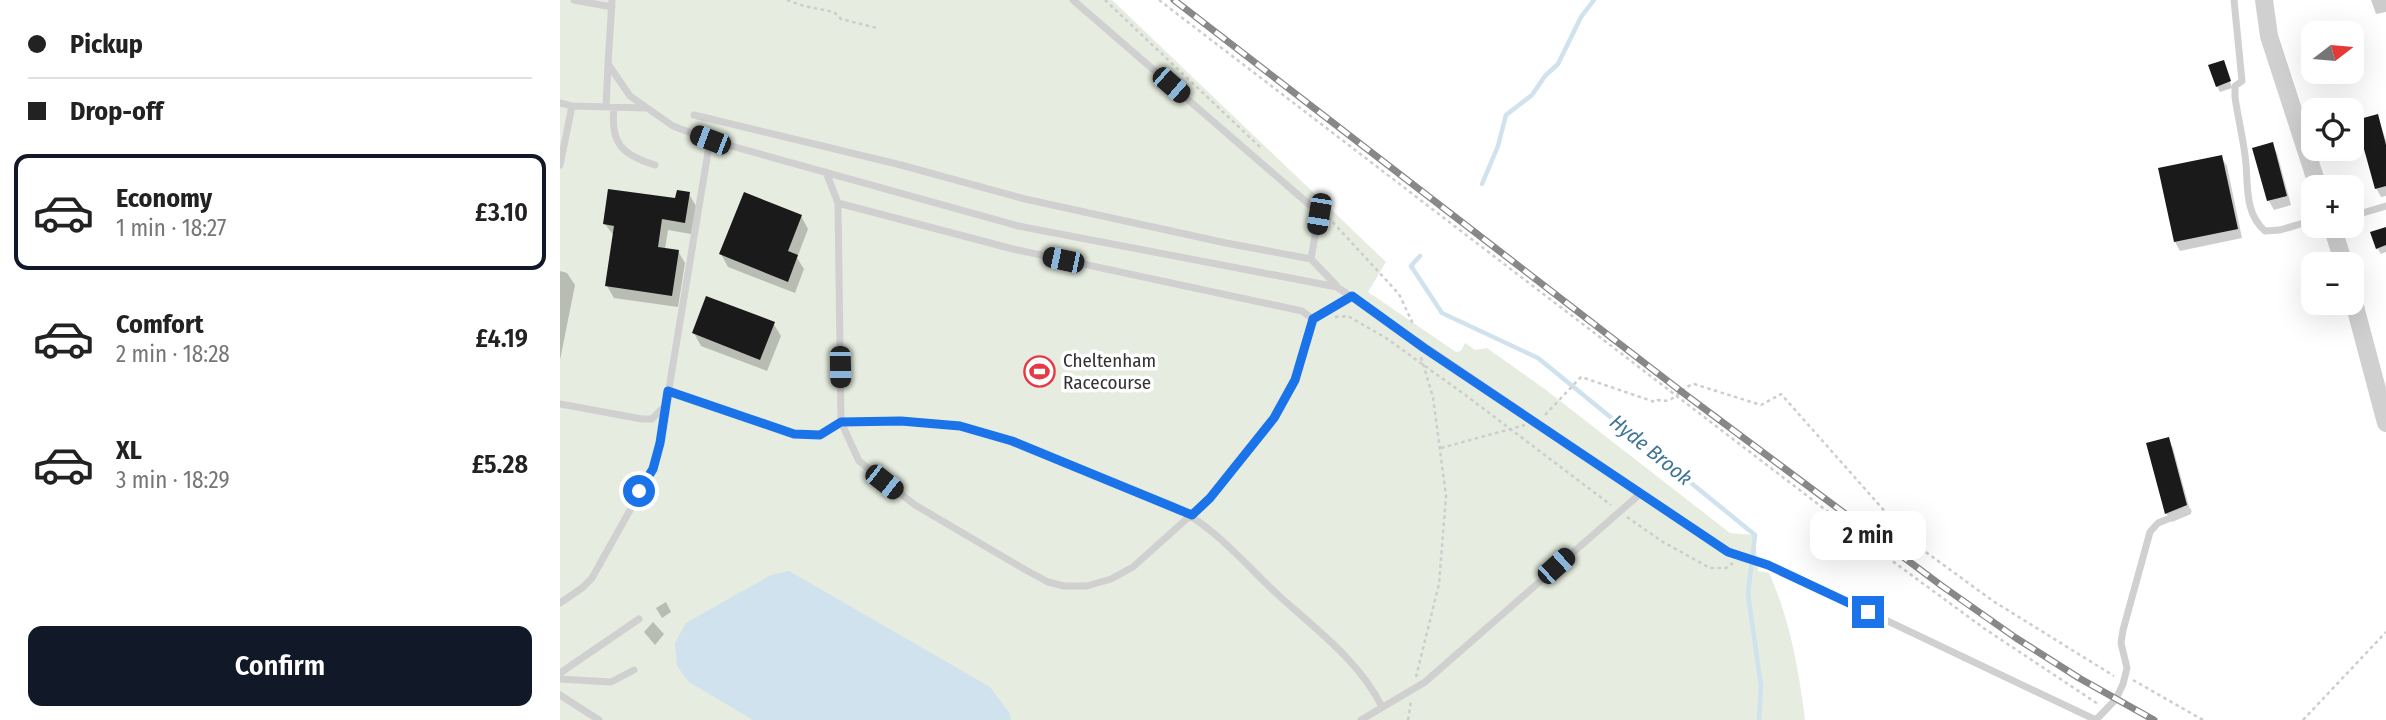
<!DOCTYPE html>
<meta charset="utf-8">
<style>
:root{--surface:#fff;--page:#f6f6f6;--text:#222;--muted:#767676;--line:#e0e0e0;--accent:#111827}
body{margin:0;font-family:"Fira Sans Condensed",sans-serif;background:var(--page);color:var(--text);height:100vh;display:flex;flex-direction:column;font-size:26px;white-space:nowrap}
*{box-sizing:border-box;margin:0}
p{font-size:23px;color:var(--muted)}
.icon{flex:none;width:38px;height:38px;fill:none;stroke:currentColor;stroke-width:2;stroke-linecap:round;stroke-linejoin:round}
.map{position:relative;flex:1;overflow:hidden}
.sheet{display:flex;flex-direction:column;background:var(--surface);width:560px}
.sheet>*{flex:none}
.banner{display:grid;align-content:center;height:154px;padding:0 28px;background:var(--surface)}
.needle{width:46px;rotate:74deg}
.tools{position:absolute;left:1741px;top:21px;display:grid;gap:14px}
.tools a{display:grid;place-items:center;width:63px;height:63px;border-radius:14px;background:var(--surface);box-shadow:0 7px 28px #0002;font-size:35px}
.end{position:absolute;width:32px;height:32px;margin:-16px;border:9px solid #1a73e8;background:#fff;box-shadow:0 0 0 4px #fff}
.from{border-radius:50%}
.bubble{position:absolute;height:49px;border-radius:14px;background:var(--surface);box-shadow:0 7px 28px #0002;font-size:23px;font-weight:600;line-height:49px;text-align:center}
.car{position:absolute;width:21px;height:42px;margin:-21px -10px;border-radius:9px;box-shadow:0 0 5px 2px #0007;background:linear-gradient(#222 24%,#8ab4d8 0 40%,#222 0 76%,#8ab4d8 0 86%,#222 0)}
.banner b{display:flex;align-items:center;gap:24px;height:66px;font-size:26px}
.banner b+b{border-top:2px solid var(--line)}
.banner i{width:18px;height:18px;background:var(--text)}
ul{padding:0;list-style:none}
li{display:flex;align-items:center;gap:21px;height:116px;margin:0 14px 10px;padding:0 14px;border:4px solid transparent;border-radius:14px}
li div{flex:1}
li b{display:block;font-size:26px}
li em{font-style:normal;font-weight:600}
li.selected{border-color:var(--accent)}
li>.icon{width:63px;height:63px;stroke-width:1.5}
.button{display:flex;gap:14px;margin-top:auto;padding:14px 28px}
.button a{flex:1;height:80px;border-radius:14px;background:var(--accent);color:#fff;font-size:28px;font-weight:600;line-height:80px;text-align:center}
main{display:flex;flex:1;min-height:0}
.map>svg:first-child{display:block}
</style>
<main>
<section class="sheet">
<div class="banner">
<b><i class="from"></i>Pickup</b>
<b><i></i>Drop-off</b>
</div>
<ul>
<li class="selected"><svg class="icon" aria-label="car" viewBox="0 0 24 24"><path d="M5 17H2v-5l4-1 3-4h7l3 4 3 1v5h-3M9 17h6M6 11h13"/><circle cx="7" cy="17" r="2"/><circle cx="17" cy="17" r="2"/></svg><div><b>Economy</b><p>1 min · 18:27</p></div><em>£3.10</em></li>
<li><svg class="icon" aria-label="car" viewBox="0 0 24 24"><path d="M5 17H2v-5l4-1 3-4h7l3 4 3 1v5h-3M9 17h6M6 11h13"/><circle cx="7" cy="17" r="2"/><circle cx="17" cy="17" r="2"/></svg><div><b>Comfort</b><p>2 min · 18:28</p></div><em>£4.19</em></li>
<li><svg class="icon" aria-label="car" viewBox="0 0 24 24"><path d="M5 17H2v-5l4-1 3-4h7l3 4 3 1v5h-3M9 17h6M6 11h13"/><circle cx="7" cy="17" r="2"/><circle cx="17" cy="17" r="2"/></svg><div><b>XL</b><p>3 min · 18:29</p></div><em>£5.28</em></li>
</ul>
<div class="button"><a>Confirm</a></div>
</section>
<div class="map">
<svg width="1826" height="720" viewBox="0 0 1826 720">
<rect width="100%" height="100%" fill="#fff"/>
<path fill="#e6ecdf" d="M 0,0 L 552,0 L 826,262 L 808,292 L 896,352 L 901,351 L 905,343 L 915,350 L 927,348 L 986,390 L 1170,533 L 1195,535 L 1198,571 L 1209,573 C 1230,619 1239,671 1245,720 L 0,720 Z"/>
<path fill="#cfe2ee" d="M 229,571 L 430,687 L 450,714 L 451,720 L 193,720 L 129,682 L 117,666 L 115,643 L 126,623 L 211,575 Z"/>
<path fill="#0003" d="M 1811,0 L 1826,0 L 1826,12 L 1816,14 Z
M 1666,67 L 1672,88 L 1660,92 L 1657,86 Z
M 1817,116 L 1826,140 L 1826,196 L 1821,197 L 1816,188 Z
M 1712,144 L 1717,153 L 1731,205 L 1714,210 L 1709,201 L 1695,149 Z
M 1661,157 L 1667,166 L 1682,238 L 1620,251 L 1615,242 Z
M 129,194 L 136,206 L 131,234 L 108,230 L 105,249 L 118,251 L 125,263 L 118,307 L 54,298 L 47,286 L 54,236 L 45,224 Z
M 241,216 L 248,229 L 237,258 L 244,269 L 235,293 L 168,267 L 161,254 Z
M 1826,230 L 1826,252 L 1821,254 L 1817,248 Z
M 0,271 L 7,273 L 15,285 L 0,360 Z
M 213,323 L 221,336 L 207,371 L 141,346 L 134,333 Z
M 1608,439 L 1613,448 L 1631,514 L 1612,522 L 1606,513 Z
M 106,602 L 111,612 L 102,618 L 96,608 Z
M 93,622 L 104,634 L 95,645 L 84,632 Z"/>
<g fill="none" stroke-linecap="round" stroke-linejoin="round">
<path stroke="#cfe2ee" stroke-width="4.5" d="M 922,184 L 938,146 L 946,115 L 972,95 L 985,76 L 998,64 L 1021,17 L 1034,0
M 860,256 L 851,266 L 882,313 L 978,358 L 1195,535 L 1188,594 L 1201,686 L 1199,720"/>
</g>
<path fill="#1a1a1a" d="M 1664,60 L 1671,81 L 1656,87 L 1648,65 Z
M 1818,114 L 1826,145 L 1826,186 L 1815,189 L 1796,120 Z
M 1713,142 L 1727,196 L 1707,201 L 1692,148 Z
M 1662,155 L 1678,229 L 1614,242 L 1598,168 Z
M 48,189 L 115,198 L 117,190 L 130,192 L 125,223 L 102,219 L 98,247 L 119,250 L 112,296 L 45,286 L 54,226 L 43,224 Z
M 184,192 L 242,215 L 228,251 L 238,255 L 228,282 L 159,254 Z
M 1826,227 L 1826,245 L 1816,249 L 1810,232 Z
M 146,296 L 215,322 L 200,360 L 132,333 Z
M 1609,437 L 1627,505 L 1605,514 L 1586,443 Z"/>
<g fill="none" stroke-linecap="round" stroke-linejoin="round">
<path stroke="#cdcdcd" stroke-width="2.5" stroke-dasharray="3.5 3.5" stroke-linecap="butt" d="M 227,0 L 244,6 L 274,12 L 281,19 L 317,28
M 545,0 L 700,147
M 599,0 L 1335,563 L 1425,629 L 1538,704
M 768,217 L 839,294 L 854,326
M 775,317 L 788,316 L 826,338 L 904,394 L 1051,505
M 985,415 L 1021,377 L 1095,402 L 1098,400 C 1115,405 1120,387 1134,384 L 1201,405 L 1221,394 L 1352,542 L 1433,601 L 1554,676
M 881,448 L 965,425
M 1067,517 L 1103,542 L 1150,568 L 1166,568 L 1173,563
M 856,677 L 879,584 L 886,496 L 873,397 L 860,354
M 1573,680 L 1643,720
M 848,720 L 851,701
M 1743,720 L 1826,632"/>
<path stroke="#d0d0d0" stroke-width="7" d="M 14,0 L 52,7
M 52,0 L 48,64 L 70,96 L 113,126 L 150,140 L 458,226 L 777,287 L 1168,552 L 1208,564 L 1536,720
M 513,0 L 759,213 L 751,259 L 777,286
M 1674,0 L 1682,81 L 1675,86 L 1675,97 C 1678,119 1684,141 1686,164 C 1688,188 1685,213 1705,231 L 1720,230 L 1754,220
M 0,103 L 12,106 L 86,108
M 46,107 L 48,65
M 54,108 C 50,143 62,155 95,165
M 134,115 L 341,165 L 465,199 L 666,243 L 751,259
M 0,165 L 12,106
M 266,172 L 278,203 L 281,422 L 299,461 L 355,505 L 464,569 L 488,582 L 504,586 L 527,586 L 551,579 L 573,567 L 650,498 L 714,418 L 735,380 L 753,319 L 792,296
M 278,203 L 453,249 L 742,311 L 753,319
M 1792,216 L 1826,206
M 108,391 L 234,434 L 260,435 L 281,422 L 341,421 L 400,426 L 452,441 L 609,504 C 654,526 680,559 716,593 C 753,627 800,661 822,707
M 0,404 L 82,419 L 92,419 L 105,406
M 0,603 L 22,588 L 32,578 L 93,469 L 100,443 L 150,140
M 0,673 L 79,619
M 0,679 L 51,682 L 74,670
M 0,695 L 39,720
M 801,720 L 865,682 L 1081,493
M 1536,720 L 1556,699 L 1563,684 L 1567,668 L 1561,643 L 1563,630 L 1590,532 L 1598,523 L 1628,511"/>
<path stroke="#d0d0d0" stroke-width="18" d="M 1704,0 L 1709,36 L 1758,187
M 1772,226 L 1784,264
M 1792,295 L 1826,423"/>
<defs>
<path id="rail" d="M 614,0 L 1122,392 L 1382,586 L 1456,638 L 1519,678 L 1594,720"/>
</defs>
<use href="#rail" stroke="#888" stroke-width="7"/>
<use href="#rail" stroke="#fff" stroke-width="4.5" stroke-dasharray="13" stroke-linecap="butt"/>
</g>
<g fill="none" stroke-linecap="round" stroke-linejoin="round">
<path stroke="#1a73e8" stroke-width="9" d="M 79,491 L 93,469 L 100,443 L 108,391 L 234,434 L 260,435 L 281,422 L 341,421 L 400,426 L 452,441 L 632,515 L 650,498 L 714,418 L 735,380 L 753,319 L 792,296 L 864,348 L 1168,552 L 1208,565 L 1308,612"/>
</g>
<defs>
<symbol id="stadium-ring" viewBox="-11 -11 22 22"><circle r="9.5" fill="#fff" stroke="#e63946" stroke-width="1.5"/><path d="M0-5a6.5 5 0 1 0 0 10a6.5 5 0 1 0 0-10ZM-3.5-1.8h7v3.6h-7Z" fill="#e63946"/></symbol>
</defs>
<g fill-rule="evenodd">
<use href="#stadium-ring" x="462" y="354" width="35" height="35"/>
</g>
<g text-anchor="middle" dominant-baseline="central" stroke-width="7" stroke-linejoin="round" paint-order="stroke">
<g font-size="19" fill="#333" stroke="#fff" text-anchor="start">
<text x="503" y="360">Cheltenham<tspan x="503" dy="22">Racecourse</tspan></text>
</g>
<g font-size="21" font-style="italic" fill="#3f7597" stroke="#fff">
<text transform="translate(1091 450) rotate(39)">Hyde Brook</text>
</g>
</g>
</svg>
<div class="tools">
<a><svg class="needle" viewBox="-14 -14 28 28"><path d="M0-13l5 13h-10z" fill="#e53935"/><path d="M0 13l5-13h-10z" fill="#767676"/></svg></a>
<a><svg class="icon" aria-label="locate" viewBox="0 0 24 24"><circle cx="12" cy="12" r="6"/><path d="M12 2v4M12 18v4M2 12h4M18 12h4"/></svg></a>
<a>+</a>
<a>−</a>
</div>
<i class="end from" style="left:79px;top:491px"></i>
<i class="end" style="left:1308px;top:612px"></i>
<div class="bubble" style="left:1250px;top:511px;width:116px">2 min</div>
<i class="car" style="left:611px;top:85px;rotate:131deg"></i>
<i class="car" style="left:150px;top:140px;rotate:291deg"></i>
<i class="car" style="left:759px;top:214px;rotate:189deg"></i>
<i class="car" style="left:503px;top:260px;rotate:282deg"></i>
<i class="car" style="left:280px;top:367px;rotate:179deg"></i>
<i class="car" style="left:324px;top:482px;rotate:128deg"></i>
<i class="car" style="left:996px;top:566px;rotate:48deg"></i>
</div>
</main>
